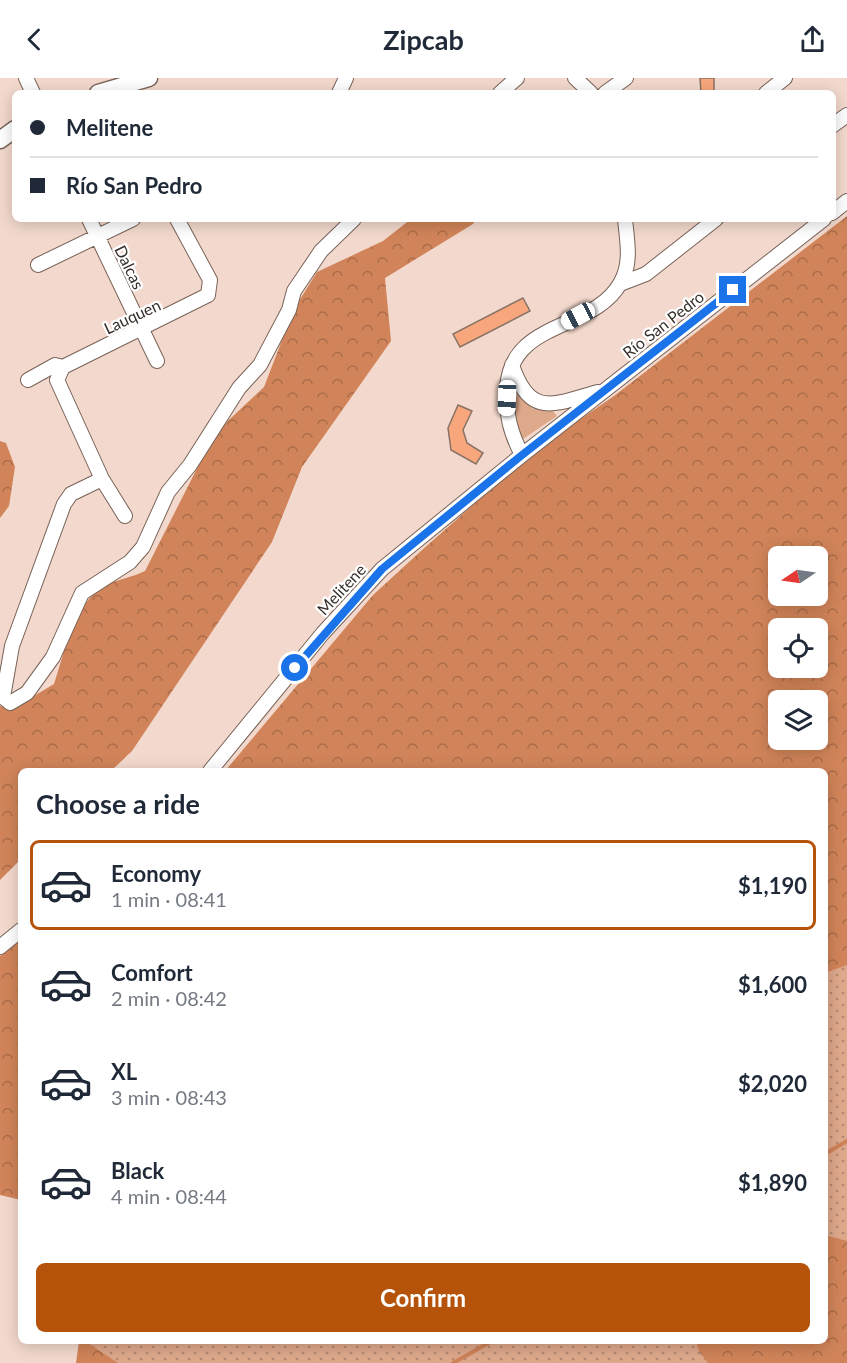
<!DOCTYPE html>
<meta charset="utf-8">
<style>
:root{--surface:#fff;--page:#f6f6f7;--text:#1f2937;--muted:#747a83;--line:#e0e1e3;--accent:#b45309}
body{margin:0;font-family:Lato,sans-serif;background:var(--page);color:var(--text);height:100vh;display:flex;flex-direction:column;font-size:22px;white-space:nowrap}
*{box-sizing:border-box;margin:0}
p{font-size:20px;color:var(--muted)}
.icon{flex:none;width:33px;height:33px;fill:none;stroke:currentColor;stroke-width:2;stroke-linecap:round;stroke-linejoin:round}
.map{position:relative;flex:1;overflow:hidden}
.drawer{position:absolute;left:18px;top:690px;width:810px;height:576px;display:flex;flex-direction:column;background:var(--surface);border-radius:9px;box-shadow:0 3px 15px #0003}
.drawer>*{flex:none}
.top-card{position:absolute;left:12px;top:12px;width:824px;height:132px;border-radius:9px;box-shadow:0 3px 15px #0003;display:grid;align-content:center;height:132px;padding:0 18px;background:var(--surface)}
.needle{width:39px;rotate:257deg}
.controls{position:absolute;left:768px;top:468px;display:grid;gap:12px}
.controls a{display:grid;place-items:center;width:60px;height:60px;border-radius:9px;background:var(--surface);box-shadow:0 3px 15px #0003;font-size:30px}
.end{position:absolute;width:27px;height:27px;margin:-14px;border:8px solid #1a73e8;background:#fff;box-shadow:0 0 0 3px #fff}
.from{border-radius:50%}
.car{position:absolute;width:18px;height:36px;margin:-18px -9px;border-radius:8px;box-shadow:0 0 4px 2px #0007;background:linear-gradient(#fff 24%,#345 0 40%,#fff 0 76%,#345 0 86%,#fff 0)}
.top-card b{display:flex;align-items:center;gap:21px;height:57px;font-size:22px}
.top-card b+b{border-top:2px solid var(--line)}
.top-card i{width:15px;height:15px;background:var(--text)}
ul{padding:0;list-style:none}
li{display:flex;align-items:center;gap:18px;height:90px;margin:0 12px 9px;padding:0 6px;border:3px solid transparent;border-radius:9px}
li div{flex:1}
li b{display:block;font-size:22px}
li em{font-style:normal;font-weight:700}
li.on{border-color:var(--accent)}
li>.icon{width:54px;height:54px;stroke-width:1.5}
h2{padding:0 18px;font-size:27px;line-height:72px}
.primary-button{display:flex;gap:12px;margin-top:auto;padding:12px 18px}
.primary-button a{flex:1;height:69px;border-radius:9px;background:var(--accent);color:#fff;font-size:24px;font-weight:700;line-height:69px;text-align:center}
header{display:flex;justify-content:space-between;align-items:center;height:78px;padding:0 18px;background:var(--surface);font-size:27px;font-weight:700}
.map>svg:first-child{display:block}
</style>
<header><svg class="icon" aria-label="back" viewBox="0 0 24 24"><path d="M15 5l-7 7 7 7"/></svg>Zipcab<svg class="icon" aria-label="share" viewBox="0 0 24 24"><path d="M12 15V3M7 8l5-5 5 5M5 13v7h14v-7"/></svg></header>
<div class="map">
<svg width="847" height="1285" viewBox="0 0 847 1285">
<defs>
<pattern id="forest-crowns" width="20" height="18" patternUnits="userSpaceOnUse" patternTransform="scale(1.5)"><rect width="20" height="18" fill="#d18459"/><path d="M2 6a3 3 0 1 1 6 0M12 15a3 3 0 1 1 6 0" fill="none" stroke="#aa6c4a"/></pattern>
<pattern id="park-dots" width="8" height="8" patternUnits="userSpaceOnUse" patternTransform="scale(1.5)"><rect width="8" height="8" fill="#dea88b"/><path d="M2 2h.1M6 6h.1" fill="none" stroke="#b58972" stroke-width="1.8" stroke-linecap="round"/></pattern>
</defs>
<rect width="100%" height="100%" fill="#f3d9cd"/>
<path fill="#dea88b" d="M 518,315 L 533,331 L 553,333 L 557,338 L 523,361 C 513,346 510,331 518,315 Z"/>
<path fill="url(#forest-crowns)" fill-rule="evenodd" d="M 847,138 L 847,1285 L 76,1285 L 79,1263 L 825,1263 L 825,693 L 225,693 L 373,517 L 422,472 L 534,373 L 614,318 ZM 778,478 L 818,478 L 818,518 L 778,518 ZM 778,550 L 818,550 L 818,590 L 778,590 ZM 778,622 L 818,622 L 818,662 L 778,662 Z
M 411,141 L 476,141 L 473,146 L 385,200 L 391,263 L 302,389 L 272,464 L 132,673 L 111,693 L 21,693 L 21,781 L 0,802 L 0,628 L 12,631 L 54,606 C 65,574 73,525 105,508 C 118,501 133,499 145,493 L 215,355 L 264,309 L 294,231 L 317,194 L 383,163 Z
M 0,363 L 6,365 L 15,389 L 9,428 L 0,440 Z
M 21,862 L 21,1122 L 0,1117 L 0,878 Z"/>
<path fill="url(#park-dots)" d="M 847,887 L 847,1163 L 825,1157 L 825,895 Z
M 85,1263 L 696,1263 L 699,1273 L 708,1285 L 118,1285 Z"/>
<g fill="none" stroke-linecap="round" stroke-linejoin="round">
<path stroke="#cf8258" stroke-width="4" d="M 825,1076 L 847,1063
M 453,1285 L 492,1263"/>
</g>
<path fill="#f8a77c" stroke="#887266" stroke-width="1.5" d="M 700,0 L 714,0 L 714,15 L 701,15 Z
M 523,220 L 530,233 L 460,269 L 453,256 Z
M 458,327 L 472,333 L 463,352 L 467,365 L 483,375 L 476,386 L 451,372 L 448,350 Z"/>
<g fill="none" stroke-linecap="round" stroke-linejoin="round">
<defs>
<path id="minor" d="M 26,0 L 33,15
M 575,0 L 591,15
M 339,15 L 346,0
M 500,15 L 517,0
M 605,15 L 626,0
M 766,15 L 785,0
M 832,48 L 847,37
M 832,135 L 847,123
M 89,141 L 157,283
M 38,187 L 133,141
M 620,206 L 646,196 L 716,141
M 512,287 C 530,341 554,326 598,314
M 63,289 L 208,217 L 210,202 L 177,141
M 63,289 L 57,302 L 102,401 L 125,438
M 28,302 L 55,287 L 63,289
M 522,377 C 510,354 506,337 507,311 C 510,241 594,254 621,204 C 632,184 627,163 625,141
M 102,401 L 71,416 L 64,426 L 12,568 L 3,619 L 10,625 L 27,615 L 53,579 L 82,515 L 130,484 L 143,469 L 168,414 L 190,387 L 239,310 L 260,287 L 289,232 L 294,213 L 321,173 L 354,141
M 210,693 L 323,555 L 382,491 L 522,377 L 824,141
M 0,869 L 21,852"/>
<path id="tertiary" d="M 98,15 L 149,0
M 0,62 L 15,51"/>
</defs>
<use href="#minor" stroke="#786257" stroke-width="16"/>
<use href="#tertiary" stroke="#786257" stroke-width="19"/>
<use href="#minor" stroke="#fff" stroke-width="14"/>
<use href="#tertiary" stroke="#fff" stroke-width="16"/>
</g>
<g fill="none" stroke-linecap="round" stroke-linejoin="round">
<path stroke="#1a73e8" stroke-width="8" d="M 295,590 L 382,491 L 522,377 L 733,212"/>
</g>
<g text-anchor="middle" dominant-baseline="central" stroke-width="4.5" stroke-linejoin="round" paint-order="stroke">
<g font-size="16" fill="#372e29" stroke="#fff">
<text transform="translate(130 189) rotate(64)">Dalcas</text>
<text transform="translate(132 238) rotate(-25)">Lauquen</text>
<text transform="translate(663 246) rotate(-38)">Río San Pedro</text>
<text transform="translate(341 511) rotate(-47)">Melitene</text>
</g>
</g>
</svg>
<div class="controls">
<a><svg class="needle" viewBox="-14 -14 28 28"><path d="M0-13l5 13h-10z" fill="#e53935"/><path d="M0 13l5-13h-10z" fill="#747a83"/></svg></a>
<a><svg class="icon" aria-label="locate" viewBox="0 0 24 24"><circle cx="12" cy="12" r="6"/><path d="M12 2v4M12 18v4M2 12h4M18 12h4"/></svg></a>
<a><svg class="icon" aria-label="layers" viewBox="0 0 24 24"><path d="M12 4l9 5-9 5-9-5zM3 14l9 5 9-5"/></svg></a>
</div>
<i class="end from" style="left:295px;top:590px"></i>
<i class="end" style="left:733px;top:212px"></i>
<i class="car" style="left:578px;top:238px;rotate:242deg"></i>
<i class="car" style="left:507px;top:320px;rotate:182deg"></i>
<div class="top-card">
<b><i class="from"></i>Melitene</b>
<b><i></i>Río San Pedro</b>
</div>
<section class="drawer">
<h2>Choose a ride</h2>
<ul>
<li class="on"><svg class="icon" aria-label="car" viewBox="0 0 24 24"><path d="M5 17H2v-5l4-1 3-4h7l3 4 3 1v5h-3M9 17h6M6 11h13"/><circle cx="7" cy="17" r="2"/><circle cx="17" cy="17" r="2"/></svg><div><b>Economy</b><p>1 min · 08:41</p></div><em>$1,190</em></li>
<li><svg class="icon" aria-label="car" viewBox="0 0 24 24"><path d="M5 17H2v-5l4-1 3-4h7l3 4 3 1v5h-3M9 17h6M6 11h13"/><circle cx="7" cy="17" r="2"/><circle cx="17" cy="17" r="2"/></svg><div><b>Comfort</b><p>2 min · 08:42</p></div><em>$1,600</em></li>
<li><svg class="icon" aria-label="car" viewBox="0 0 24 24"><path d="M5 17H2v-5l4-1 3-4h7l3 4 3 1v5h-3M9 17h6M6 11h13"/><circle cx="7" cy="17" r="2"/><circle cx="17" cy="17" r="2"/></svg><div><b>XL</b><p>3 min · 08:43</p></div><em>$2,020</em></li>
<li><svg class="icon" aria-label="car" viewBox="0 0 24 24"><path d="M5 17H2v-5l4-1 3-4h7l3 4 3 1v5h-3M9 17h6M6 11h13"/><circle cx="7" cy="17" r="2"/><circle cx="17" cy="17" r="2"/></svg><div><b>Black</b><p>4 min · 08:44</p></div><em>$1,890</em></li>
</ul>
<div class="primary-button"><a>Confirm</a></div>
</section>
</div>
